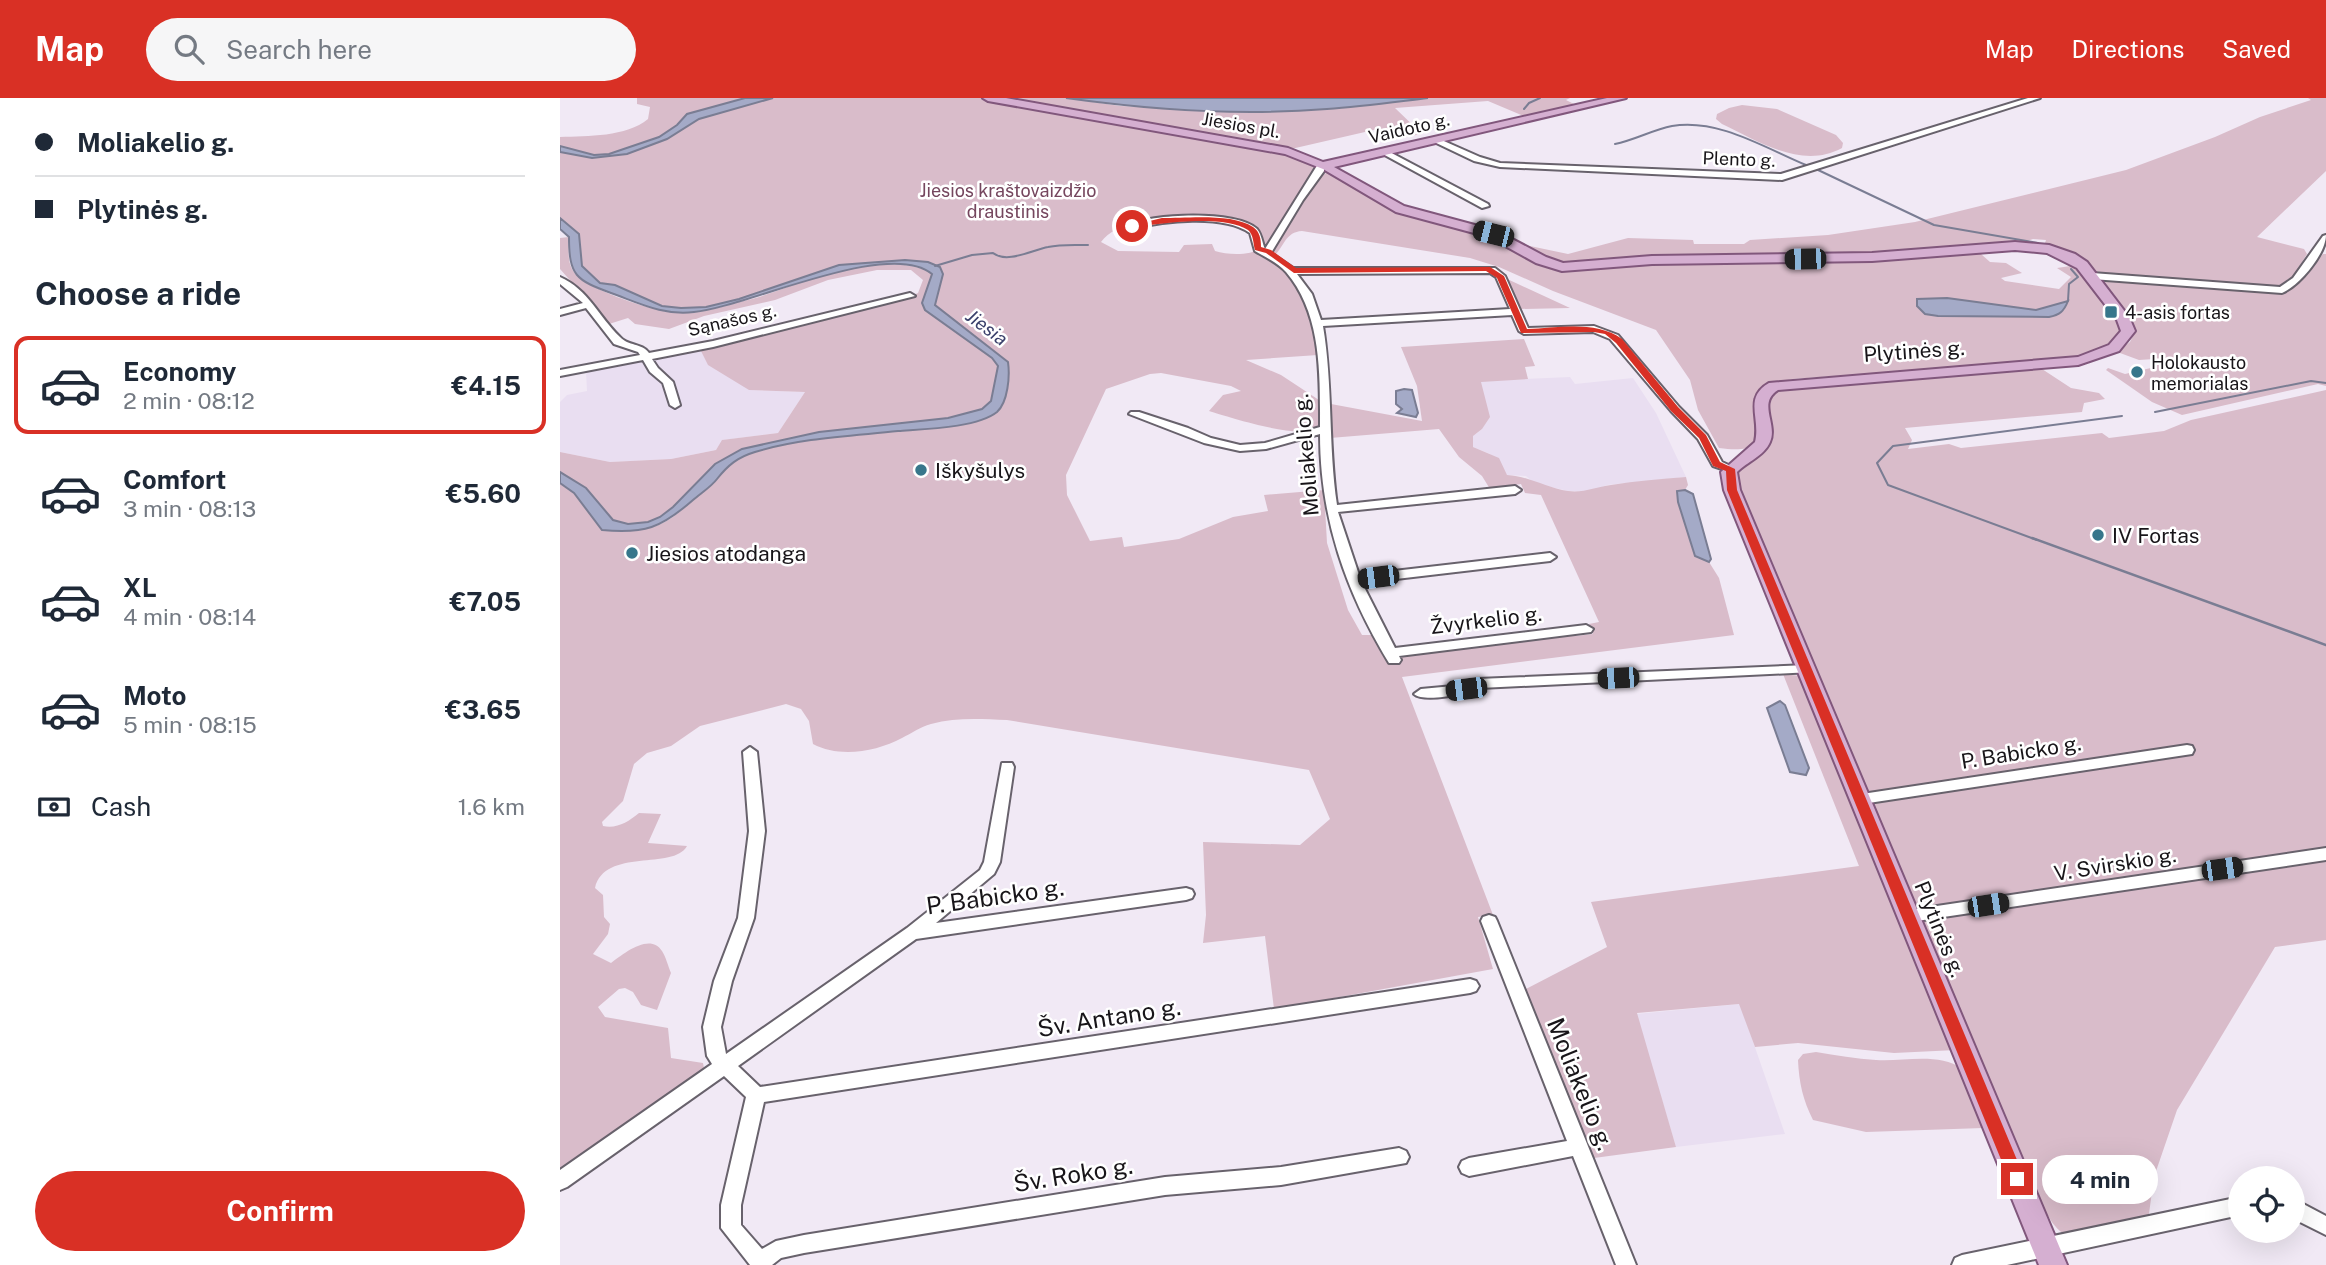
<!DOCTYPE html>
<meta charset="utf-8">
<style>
:root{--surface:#fff;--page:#f6f6f7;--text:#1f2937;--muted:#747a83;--line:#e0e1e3;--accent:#d93025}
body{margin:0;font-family:"Public Sans",sans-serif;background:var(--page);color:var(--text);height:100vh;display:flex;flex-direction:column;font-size:26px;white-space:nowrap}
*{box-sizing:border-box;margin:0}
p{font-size:23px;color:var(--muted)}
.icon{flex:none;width:38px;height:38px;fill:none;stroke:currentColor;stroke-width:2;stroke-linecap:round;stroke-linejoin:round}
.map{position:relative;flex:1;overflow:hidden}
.drawer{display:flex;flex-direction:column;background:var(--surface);width:560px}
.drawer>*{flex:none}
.guide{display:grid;align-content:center;height:154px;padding:0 35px;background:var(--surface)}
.buttons{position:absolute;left:1668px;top:1068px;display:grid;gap:14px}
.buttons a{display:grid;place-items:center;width:77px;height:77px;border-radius:50%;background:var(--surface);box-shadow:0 7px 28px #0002;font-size:35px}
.end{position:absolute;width:32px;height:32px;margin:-16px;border:9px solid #d93025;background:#fff;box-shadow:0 0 0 4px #fff}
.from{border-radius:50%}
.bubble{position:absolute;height:49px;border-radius:24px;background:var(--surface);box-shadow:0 7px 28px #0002;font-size:23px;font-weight:700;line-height:49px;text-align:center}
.car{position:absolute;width:21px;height:42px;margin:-21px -10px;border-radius:9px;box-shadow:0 0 5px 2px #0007;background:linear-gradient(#222 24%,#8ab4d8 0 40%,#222 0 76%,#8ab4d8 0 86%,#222 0)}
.guide b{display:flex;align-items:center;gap:24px;height:66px;font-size:26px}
.guide b+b{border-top:2px solid var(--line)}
.guide i{width:18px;height:18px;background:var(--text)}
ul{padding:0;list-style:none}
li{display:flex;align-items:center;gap:21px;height:98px;margin:0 14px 10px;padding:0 21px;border:4px solid transparent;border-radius:14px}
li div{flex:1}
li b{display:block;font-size:26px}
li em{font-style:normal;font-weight:700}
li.current{border-color:var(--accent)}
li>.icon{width:63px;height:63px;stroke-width:1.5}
h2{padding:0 35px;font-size:32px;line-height:84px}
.pay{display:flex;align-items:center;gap:18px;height:77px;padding:0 35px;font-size:26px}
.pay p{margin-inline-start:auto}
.cta{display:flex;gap:14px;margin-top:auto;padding:14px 35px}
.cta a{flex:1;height:80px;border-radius:42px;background:var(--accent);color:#fff;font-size:28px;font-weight:700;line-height:80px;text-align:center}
header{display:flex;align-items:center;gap:42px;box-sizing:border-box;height:98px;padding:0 35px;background:var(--accent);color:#fff}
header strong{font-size:33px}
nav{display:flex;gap:38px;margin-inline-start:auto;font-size:24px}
.search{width:490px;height:63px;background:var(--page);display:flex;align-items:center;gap:18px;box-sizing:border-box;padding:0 24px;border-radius:38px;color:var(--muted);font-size:26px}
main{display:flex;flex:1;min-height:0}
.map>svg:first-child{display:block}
</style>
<header>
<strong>Map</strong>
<div class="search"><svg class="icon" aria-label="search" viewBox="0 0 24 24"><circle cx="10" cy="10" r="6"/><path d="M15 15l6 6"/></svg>Search here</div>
<nav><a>Map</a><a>Directions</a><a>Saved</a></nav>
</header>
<main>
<section class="drawer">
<div class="guide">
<b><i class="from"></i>Moliakelio g.</b>
<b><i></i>Plytinės g.</b>
</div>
<h2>Choose a ride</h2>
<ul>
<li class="current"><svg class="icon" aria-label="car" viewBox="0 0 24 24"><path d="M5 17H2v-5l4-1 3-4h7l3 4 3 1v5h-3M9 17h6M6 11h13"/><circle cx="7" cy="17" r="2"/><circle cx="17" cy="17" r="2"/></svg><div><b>Economy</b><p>2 min · 08:12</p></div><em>€4.15</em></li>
<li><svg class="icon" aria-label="car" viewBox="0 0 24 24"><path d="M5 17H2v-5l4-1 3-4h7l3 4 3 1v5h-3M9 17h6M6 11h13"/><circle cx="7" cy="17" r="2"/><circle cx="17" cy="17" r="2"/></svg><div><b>Comfort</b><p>3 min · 08:13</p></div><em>€5.60</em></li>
<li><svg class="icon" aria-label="car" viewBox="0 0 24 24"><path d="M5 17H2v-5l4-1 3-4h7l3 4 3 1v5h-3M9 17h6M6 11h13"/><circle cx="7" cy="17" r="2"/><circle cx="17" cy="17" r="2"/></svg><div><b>XL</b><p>4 min · 08:14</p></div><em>€7.05</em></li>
<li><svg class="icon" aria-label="car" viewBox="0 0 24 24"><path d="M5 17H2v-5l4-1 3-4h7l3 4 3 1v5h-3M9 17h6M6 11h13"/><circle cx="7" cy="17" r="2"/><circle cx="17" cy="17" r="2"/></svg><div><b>Moto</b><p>5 min · 08:15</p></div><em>€3.65</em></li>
</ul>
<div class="pay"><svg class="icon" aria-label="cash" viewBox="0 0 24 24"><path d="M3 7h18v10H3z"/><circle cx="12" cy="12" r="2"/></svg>Cash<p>1.6 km</p></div>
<div class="cta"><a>Confirm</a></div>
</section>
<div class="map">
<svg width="1766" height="1167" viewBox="0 0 1766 1167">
<rect width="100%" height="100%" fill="#f1e9f5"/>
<path fill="#e9def1" d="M 140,251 L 189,292 L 245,294 L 218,335 L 163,342 L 156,352 L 111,361 L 50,364 L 0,354 L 0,304 L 7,297 L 27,293 L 26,273 Z
M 1010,279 L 1015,286 L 1073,280 L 1096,315 L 1126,379 L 1047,387 L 1030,394 L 1008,393 L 974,385 L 966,378 L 947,377 L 930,356 L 913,349 L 913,338 L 922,331 L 921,283 Z
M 1180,906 L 1225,1036 L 1116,1049 L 1076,916 Z"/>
<path fill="#d9bcca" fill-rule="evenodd" d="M 67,0 L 185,0 L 127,16 L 117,27 L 99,39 L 49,56 L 34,57 L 0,48 L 0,39 C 28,38 66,39 88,21 L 90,9 L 77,6 L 77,0 Z
M 197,0 L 506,0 L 560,8 L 701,13 L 766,11 L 868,0 L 1010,0 L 1006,2 L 1016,7 L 966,19 L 928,3 L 835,10 L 862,36 L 828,42 L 818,31 L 731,51 L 693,45 L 693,48 L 743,60 L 760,73 C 739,97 725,124 708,150 L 712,151 C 719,140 729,129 734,117 C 741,101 750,78 770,74 L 836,113 L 925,138 L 948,146 L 987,169 L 1012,173 L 1079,165 L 1311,163 L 1424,151 L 1427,154 L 1421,156 L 1430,164 L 1446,165 L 1462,175 L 1441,180 L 1445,183 L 1499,191 L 1511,179 L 1497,170 L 1517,167 C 1536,185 1558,212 1563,237 L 1535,255 L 1510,262 L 1232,281 C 1222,284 1209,285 1201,291 C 1178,311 1228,360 1159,350 L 1138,312 L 1130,282 L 1096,232 L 993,193 L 939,169 L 910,160 L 742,133 C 724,134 724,151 711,161 C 718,168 728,170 733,177 C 750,199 755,231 758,257 L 686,262 L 721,277 L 762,304 C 763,313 764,324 756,330 C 739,342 669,319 649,313 L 663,297 L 681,293 L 671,288 L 601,275 L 590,276 L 546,291 L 506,377 L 507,397 L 530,443 L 562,439 L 564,449 L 619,441 L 673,419 L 708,413 L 704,397 L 764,392 L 767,445 L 788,512 L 802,537 L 812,537 L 829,564 L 839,563 L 844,555 L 1015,535 L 1016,538 L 1033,536 L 1029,526 L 1039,524 L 981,397 L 965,395 L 961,386 L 930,391 L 922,378 L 899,359 L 879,331 L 770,340 L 771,306 L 862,323 L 857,288 L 841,249 L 964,241 L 975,268 L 965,269 L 968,281 L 921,284 L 930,319 L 922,331 L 913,338 L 913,349 L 939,360 L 947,377 C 969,378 986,390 1008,393 C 1024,395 1036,389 1051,387 C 1076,383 1101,381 1126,379 L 1128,387 L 1125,392 L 1117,393 L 1118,404 L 1135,458 L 1149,464 L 1159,480 L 1174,537 L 842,579 L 933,817 L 918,819 L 933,871 L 714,911 L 705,838 L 643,845 L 646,817 L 643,744 L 740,747 L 770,721 L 749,672 L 447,622 C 421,621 396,619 371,626 C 360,629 352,635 342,640 C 316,654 279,660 253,646 L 249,623 L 241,611 L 226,606 L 140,628 L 111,648 L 87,655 L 74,666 L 63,703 L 42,724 L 43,728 C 57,731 68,724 79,715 L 101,716 L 88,745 L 127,748 C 113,773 45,749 35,790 L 43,797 L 44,819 L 50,826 L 48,836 L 33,856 L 51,865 C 63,856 90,834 102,853 C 106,859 108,868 111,875 L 97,912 L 81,907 L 73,894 L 65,890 L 59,891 L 38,909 L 45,919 L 108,930 L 111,960 L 143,965 L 145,975 L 0,1076 L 0,385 L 14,395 L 42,432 C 69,435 96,434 118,415 L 115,412 L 169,361 L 189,352 L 246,341 L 386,324 L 427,316 L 437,307 L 444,277 L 441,262 L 368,210 L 376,173 L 371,170 C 315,152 230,181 178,204 C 208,199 237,184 266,175 C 291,168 351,159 372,176 L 362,205 L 365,212 L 432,260 L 438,268 L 431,303 L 422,311 L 388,320 L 259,334 L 182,351 L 155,366 L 113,409 L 100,419 L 88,424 L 68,426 L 53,422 L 26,390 L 0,374 L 0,354 L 50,364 L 111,361 L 156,352 L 162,342 L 218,335 L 245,294 L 189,292 L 148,267 L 140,251 L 345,201 L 358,195 L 363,182 L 351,172 L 317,172 L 268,182 L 215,202 L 144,218 L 109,231 L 75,226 L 68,220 L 49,226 L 0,171 L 0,140 L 9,139 C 9,149 7,162 12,171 C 21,190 90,212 111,214 C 129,216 147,213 165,208 L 133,212 L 102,211 L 68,195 L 34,186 L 16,169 L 12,157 L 12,138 L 0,127 L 0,52 L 26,59 L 55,57 L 112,36 L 143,15 ZM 658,121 L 679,125 L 693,130 L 700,137 L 701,150 C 690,158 668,157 655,153 L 652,146 L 624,147 L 619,154 L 558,153 L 541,144 C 566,113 622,121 658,121 ZM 1387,200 L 1476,212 L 1507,204 L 1504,212 L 1489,219 L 1378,218 L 1365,216 L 1357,208 L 1357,201 Z
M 1748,0 L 1766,0 L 1766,73 L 1697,139 L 1744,151 L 1747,156 L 1728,187 L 1721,190 L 1536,176 L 1484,148 L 1486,142 L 1473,141 L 1461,145 L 1310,157 L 1000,166 L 960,146 L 1008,156 L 1068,140 L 1133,142 L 1134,146 L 1184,146 L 1190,142 L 1268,137 L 1355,124 L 1566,72 L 1655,39 L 1700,19 L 1751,2 Z
M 1182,7 L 1217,11 L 1276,37 L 1283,45 L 1282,50 C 1242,72 1198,43 1162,26 L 1156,21 L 1157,16 L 1169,10 Z
M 1763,156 L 1766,156 L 1766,288 L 1758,286 L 1622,317 L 1592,304 L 1546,272 L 1548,270 L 1565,276 L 1595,269 L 1594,261 L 1579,262 L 1560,255 L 1560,252 L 1570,244 L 1574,236 L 1543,181 L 1719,194 L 1733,189 Z
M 945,180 L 1010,210 L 959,211 Z
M 1482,271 L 1511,290 L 1539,295 L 1545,301 L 1524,305 L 1522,314 L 1345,330 L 1352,342 L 1348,351 L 1389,346 L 1401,350 L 1542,335 L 1549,340 L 1604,333 L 1631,322 L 1766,292 L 1766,842 L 1715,849 L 1617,1012 L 1594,1079 L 1588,1123 L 1507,1138 C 1483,1125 1481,1091 1464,1071 L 1189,420 C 1185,393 1163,378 1194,358 L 1206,302 L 1211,294 L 1245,287 Z
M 1223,576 L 1241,578 L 1396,952 L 1334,955 L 1238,945 L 1195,949 L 1179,906 L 1077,915 L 1116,1049 L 1034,1060 L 964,892 L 1047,849 L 1031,804 L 1299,768 Z
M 1256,954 C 1276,957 1296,961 1316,962 C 1343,964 1379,954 1402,971 L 1423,1030 L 1306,1034 L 1253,1022 C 1243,1002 1239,985 1238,962 L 1243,956 Z"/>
<path fill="#a4aac7" stroke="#7a7d93" stroke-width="2" d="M 185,0 L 213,0 L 139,21 L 107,41 L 67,56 L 32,60 L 0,54 L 0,48 L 34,57 L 49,56 L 99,39 L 117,27 L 127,16 Z
M 506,0 L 868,0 C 835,4 801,9 767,11 C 681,18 592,12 506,0 Z
M 0,120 L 19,136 L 22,168 L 40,185 L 55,187 L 102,208 L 121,210 L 146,209 L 179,201 L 279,167 L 345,162 L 368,164 L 380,169 L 383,176 L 375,207 L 448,264 C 450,278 448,304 437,314 C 417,330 364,331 338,333 C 291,338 241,340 195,354 C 178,359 168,367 157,381 C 151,389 141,395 133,402 C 101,430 85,436 42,432 L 14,395 L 0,385 L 0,374 L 26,390 L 53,422 L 68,426 L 88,424 L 100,419 L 113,409 L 155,366 L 182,351 L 259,334 L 388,320 L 422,311 L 431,303 L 438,268 L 432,260 L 365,212 L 362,205 L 372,176 C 329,140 187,209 134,214 C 104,218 79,205 51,195 C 16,182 9,178 9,139 L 0,131 Z
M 1387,200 L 1476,212 L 1508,203 C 1504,213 1500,217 1489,219 L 1378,218 L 1365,216 L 1357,208 L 1357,201 Z
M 844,291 L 852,292 L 858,315 L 856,319 L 837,315 L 842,311 L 836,306 L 836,293 Z
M 1125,392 L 1133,396 L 1151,461 L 1149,464 L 1135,458 L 1118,404 L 1117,393 Z
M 1220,603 L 1225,607 L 1249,670 L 1246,677 L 1230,674 L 1207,610 Z"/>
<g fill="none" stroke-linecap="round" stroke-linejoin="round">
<path stroke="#7a7d93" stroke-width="2" d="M 964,11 L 969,5 L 980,0
M 1055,46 C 1075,42 1092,32 1112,28 C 1158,20 1205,50 1246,67
M 1256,71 L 1374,127 L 1478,145
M 1488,156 L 1496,160
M 375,168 L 412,157 L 433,155 C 447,166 472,152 488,149 C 501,146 515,147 528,147
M 1508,203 L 1509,186 L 1518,179 L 1511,171
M 1595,314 L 1751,283 L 1766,285
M 1477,442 L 1328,387 L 1317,365 L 1333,348 L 1562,318"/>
<path stroke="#7a7d93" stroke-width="2.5" d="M 1472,440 L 1766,547"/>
<defs>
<path id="minor" d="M 1468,0 L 1480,0 L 1222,82 L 940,69 L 914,63 L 870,42 L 877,40 L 920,59 L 940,65 L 1221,76 Z
M 824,51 L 928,106 L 929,108 L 922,110 L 821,55 L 820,53 Z
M 758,66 L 764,66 L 764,73 L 743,102 L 711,155 L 733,170 L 935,170 L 945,178 L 968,230 L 1034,228 L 1058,237 L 1119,309 L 1147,337 L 1162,364 L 1177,371 L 1171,374 L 1153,368 L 1138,341 L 1111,313 L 1050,241 L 1033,234 L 964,236 L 959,233 L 952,217 L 763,228 C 773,287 768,347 777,407 L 955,388 L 961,392 L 955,396 L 778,414 L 799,477 L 990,455 L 996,459 L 990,463 L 802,485 L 835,550 L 1026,527 L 1033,531 L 1031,534 L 839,558 L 841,562 L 839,565 L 829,565 C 786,494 760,421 760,336 L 706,351 L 680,353 L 644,345 L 569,316 L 571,314 L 579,314 L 628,330 L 651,340 L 680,347 L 705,345 L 760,329 C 760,277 762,216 726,174 C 718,165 705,159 695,153 L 690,135 C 662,116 604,123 572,131 L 568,128 C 589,115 678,112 697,131 C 702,137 702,145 705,151 ZM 930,175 L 936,179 L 950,211 L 761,222 L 752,196 L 737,176 Z
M 1766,137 C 1766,156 1739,188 1722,195 L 1532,181 L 1527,178 L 1532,175 L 1720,189 L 1733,180 L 1763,138 Z
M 0,179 C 28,191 39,219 60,239 C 68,248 82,245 89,255 L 153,243 L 350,195 L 355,198 L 153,249 L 92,261 L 98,270 L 113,284 L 120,307 L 115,310 L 110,307 L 103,285 L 90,274 L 83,262 L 0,278 L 0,272 L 80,257 L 78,254 L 54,246 L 26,210 L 0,217 L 0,211 L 23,205 L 0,186 Z
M 1247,567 L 1252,568 L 1254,571 L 1252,574 L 920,590 C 907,596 864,605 854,596 L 861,591 L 904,587 L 918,581 Z
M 1627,647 L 1632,648 L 1634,652 L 1632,656 L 1302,706 L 1297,705 L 1294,701 L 1297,697 L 1302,696 Z
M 190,649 L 197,654 L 205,733 L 194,820 L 172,883 L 161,929 L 166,956 L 347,830 L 420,772 L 424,764 L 442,665 L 452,665 L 454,669 L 440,764 L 434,776 L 376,825 L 626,790 L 632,792 L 634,796 L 632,800 L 626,802 L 356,841 L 178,968 L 200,989 L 910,881 L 916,883 L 919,888 L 916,893 L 910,895 L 204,1004 L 181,1107 L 181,1127 L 202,1151 L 216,1143 L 244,1137 L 605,1079 L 721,1069 L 839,1050 L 846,1053 L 849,1059 L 846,1065 L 721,1087 L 605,1097 L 244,1155 L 221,1160 L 212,1167 L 190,1167 L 161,1130 L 161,1107 L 186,999 L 164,978 L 7,1089 L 0,1092 L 0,1072 L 152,966 L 147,958 L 143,929 L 154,883 L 178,820 L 189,733 L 183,654 Z
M 1766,750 L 1766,762 L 1350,824 L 1344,822 L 1342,818 L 1344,814 L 1350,812 Z
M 929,817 L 935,819 L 937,823 L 1076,1167 L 1056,1167 L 1013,1058 L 909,1078 L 902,1075 L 899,1069 L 902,1063 L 909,1060 L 1007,1043 L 921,823 L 923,819 Z
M 1680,1099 L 1680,1117 L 1447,1167 L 1392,1167 L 1395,1160 L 1402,1157 Z
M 1732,1100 L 1766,1118 L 1766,1137 L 1732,1120 Z"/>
<path id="major" d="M 423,0 L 446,0 L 728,50 L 763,64 L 1047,0 L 1066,0 L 774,69 L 844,108 L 937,133 L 986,159 L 1003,165 L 1092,158 L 1312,155 L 1455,144 L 1489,147 L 1515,156 L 1527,164 L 1569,219 L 1575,233 L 1559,253 L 1518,267 L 1218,292 C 1197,305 1218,326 1210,344 C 1204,358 1187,364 1177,374 L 1180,392 L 1507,1167 L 1479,1167 L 1164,392 L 1161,374 L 1195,344 C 1201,320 1183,300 1209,285 L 1518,259 L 1549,247 L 1561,233 L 1557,222 L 1517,170 L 1487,155 L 1455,152 L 1312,163 L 1092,166 L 1002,173 L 976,165 L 929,139 L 836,114 L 763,71 L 725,56 L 428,3 Z"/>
</defs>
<use href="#minor" stroke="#68626c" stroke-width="4"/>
<use href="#major" stroke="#81577c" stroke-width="4"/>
<use href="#minor" fill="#fff" fill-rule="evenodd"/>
<use href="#major" fill="#d5afd1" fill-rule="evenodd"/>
</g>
<path fill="#d93025" d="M 602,120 C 627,120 673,115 693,129 C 700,134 701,141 701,149 L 711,152 L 736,170 L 930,169 L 944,178 L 967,231 C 998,230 1036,222 1062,241 L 1118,309 L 1146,337 L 1160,364 L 1175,371 L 1177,392 L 1465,1081 L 1463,1086 L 1457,1088 L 1452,1086 L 1449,1081 L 1167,392 L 1166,373 L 1153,368 L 1139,340 L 1111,313 L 1056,245 L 1045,236 L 1034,234 L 961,235 L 937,180 L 926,173 L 734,175 L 706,155 L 695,152 C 693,146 694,137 688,132 C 664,116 599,125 572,130 L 569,128 Z"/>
<g fill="#37768b" stroke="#fff" stroke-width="2.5">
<rect x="1544" y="207" width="14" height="14" rx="3.5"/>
<circle cx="1577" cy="274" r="7"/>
<circle cx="361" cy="372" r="7"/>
<circle cx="1538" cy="437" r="7"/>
<circle cx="72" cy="455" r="7"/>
</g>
<g text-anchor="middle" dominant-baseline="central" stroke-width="5" stroke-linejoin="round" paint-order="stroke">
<g font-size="18" fill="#181519" stroke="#fff">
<text transform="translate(681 27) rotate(10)">Jiesios pl.</text>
<text transform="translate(849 30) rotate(-13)">Vaidoto g.</text>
<text transform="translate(1179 61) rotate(2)">Plento g.</text>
<text transform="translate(172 222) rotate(-13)">Sąnašos g.</text>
</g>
<g font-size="18" fill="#75465e" stroke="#fff">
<text x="448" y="92">Jiesios kraštovaizdžio<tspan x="448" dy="21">draustinis</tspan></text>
</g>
<g font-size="18" fill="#181519" stroke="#fff" text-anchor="start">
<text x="1565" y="214">4-asis fortas</text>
<text x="1591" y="264">Holokausto<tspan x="1591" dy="21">memorialas</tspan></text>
</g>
<g font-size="19" font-style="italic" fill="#3a406b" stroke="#fff">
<text transform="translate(427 229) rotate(37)">Jiesia</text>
</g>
<g font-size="21" fill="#181519" stroke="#fff">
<text transform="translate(1354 253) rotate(-4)">Plytinės g.</text>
<text transform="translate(746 357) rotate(-95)">Moliakelio g.</text>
<text transform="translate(926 522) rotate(-7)">Žvyrkelio g.</text>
<text transform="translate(1461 654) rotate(-9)">P. Babicko g.</text>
<text transform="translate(1555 766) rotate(-9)">V. Svirskio g.</text>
<text transform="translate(1380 831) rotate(68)">Plytinės g.</text>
</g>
<g font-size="21" fill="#181519" stroke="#fff" text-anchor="start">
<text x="375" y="372">Iškyšulys</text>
<text x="1552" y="437">IV Fortas</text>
<text x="86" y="455">Jiesios atodanga</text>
</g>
<g font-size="24" fill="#181519" stroke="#fff">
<text transform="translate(435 798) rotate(-8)">P. Babicko g.</text>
<text transform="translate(549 919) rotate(-9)">Šv. Antano g.</text>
<text transform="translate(1021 986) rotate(68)">Moliakelio g.</text>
<text transform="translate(513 1076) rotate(-9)">Šv. Roko g.</text>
</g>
</g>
</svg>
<div class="buttons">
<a><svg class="icon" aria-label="locate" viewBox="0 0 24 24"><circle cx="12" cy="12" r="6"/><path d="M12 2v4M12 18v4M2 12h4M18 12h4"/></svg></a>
</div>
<i class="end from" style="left:572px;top:128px"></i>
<i class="end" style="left:1457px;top:1081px"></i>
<div class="bubble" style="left:1482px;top:1057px;width:116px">4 min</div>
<i class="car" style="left:933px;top:136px;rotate:284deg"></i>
<i class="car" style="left:1245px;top:161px;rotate:269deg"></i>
<i class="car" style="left:818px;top:479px;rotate:263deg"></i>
<i class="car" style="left:1058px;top:580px;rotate:267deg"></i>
<i class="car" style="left:906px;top:591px;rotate:263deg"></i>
<i class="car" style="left:1662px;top:771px;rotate:82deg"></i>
<i class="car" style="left:1428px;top:807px;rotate:81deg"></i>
</div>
</main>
